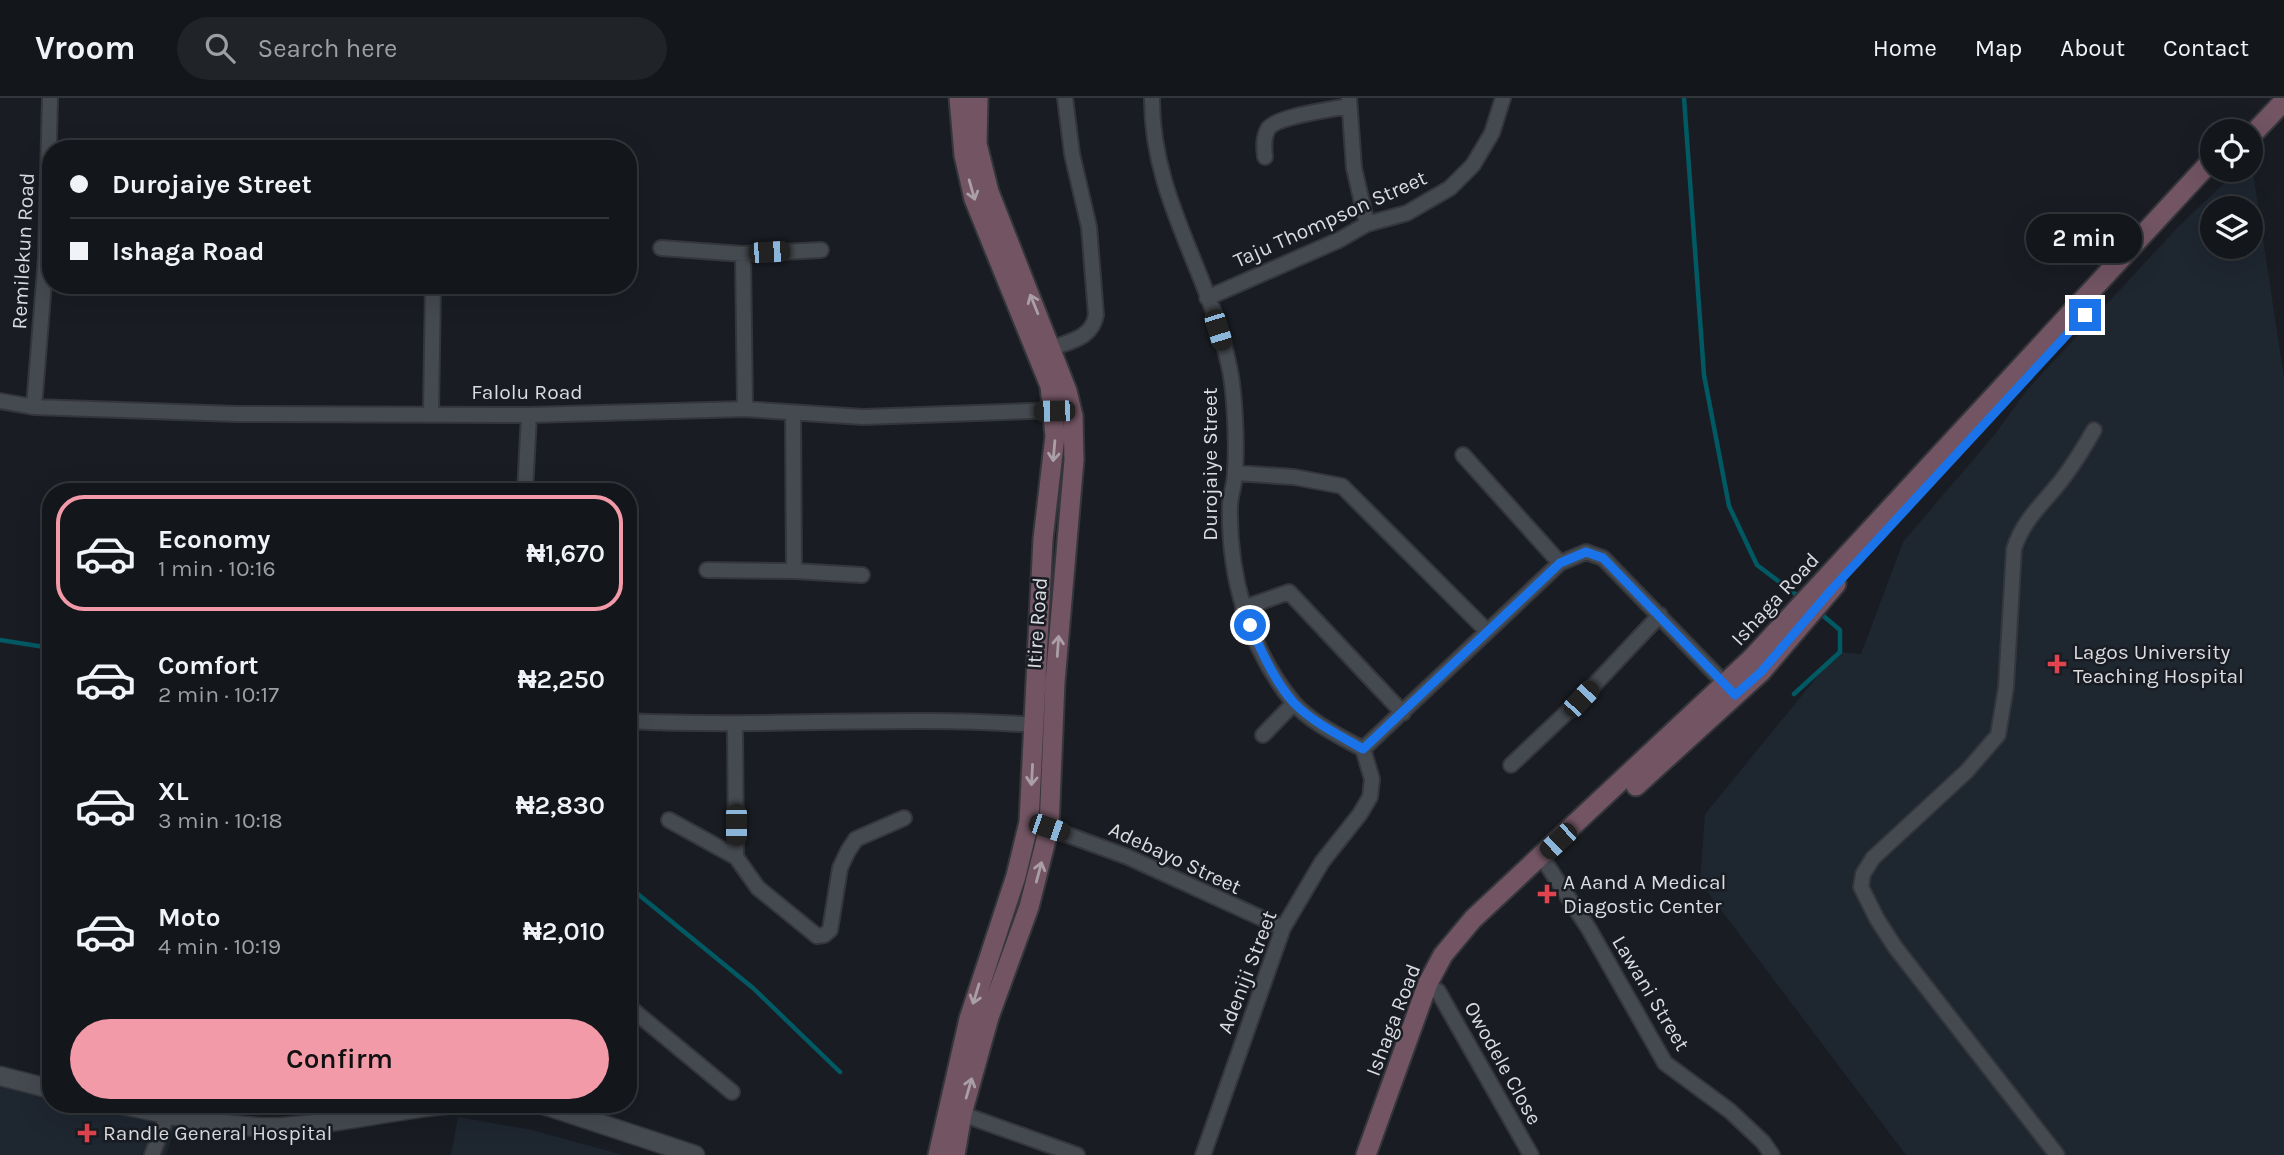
<!DOCTYPE html>
<meta charset="utf-8">
<style>
:root{--surface:#13161a;--page:#202327;--text:#f1f3f6;--muted:#9d9fa2;--line:#323539;--accent:#f39aa9}
body{margin:0;font-family:Karla,sans-serif;background:var(--page);color:var(--text);height:100vh;display:flex;flex-direction:column;font-size:26px;white-space:nowrap}
*{box-sizing:border-box;margin:0}
p{font-size:23px;color:var(--muted)}
.icon{flex:none;width:38px;height:38px;fill:none;stroke:currentColor;stroke-width:2;stroke-linecap:round;stroke-linejoin:round}
.map{position:relative;flex:1;overflow:hidden}
.drawer{position:absolute;left:42px;top:385px;width:595px;height:630px;display:flex;flex-direction:column;background:var(--surface);border-radius:28px;box-shadow:0 7px 28px #0002,0 0 0 2px var(--line)}
.drawer>*{flex:none}
.guide{position:absolute;left:42px;top:42px;width:595px;height:154px;border-radius:28px;box-shadow:0 7px 28px #0002,0 0 0 2px var(--line);display:grid;align-content:center;height:154px;padding:0 28px;background:var(--surface)}
.controls{position:absolute;left:2200px;top:21px;display:grid;gap:14px}
.controls a{display:grid;place-items:center;width:63px;height:63px;border-radius:50%;background:var(--surface);box-shadow:0 7px 28px #0002,0 0 0 2px var(--line);font-size:35px}
.end{position:absolute;width:32px;height:32px;margin:-16px;border:9px solid #1a73e8;background:#fff;box-shadow:0 0 0 4px #fff}
.from{border-radius:50%}
.bubble{position:absolute;height:49px;border-radius:24px;background:var(--surface);box-shadow:0 7px 28px #0002,0 0 0 2px var(--line);font-size:23px;font-weight:600;line-height:49px;text-align:center}
.car{position:absolute;width:21px;height:42px;margin:-21px -10px;border-radius:9px;box-shadow:0 0 5px 2px #0007;background:linear-gradient(#222 24%,#8ab4d8 0 40%,#222 0 76%,#8ab4d8 0 86%,#222 0)}
.guide b{display:flex;align-items:center;gap:24px;height:66px;font-size:26px}
.guide b+b{border-top:2px solid var(--line)}
.guide i{width:18px;height:18px;background:var(--text)}
ul{padding:12px 0 0;list-style:none}
li{display:flex;align-items:center;gap:21px;height:116px;margin:0 14px 10px;padding:0 14px;border:4px solid transparent;border-radius:28px}
li div{flex:1}
li b{display:block;font-size:26px}
li em{font-style:normal;font-weight:600}
li.current{border-color:var(--accent)}
li>.icon{width:63px;height:63px;stroke-width:1.5}
.primary-button{display:flex;gap:14px;margin-top:auto;padding:14px 28px}
.primary-button a{flex:1;height:80px;border-radius:42px;background:var(--accent);color:#111;font-size:28px;font-weight:600;line-height:80px;text-align:center}
header{display:flex;align-items:center;gap:42px;box-sizing:border-box;height:98px;padding:0 35px;background:var(--surface);border-bottom:2px solid var(--line)}
header strong{font-size:33px}
nav{display:flex;gap:38px;margin-inline-start:auto;font-size:24px}
.search{width:490px;height:63px;background:var(--page);display:flex;align-items:center;gap:18px;box-sizing:border-box;padding:0 24px;border-radius:38px;color:var(--muted);font-size:26px}
.map>svg:first-child{display:block}
</style>
<header>
<strong>Vroom</strong>
<div class="search"><svg class="icon" aria-label="search" viewBox="0 0 24 24"><circle cx="10" cy="10" r="6"/><path d="M15 15l6 6"/></svg>Search here</div>
<nav><a>Home</a><a>Map</a><a>About</a><a>Contact</a></nav>
</header>
<div class="map">
<svg width="2284" height="1057" viewBox="0 0 2284 1057">
<rect width="100%" height="100%" fill="#191d23"/>
<path fill="#1e2630" fill-rule="evenodd" d="M 2251,61 L 2284,280 L 2284,1057 L 1906,1057 L 1700,784 L 1705,716 L 1821,574 L 1840,554 L 1861,556 L 1903,444 L 1995,336 L 2027,292 L 2179,128 L 2238,72 L 2250,72 ZM 2212,110 L 2250,110 L 2250,149 L 2212,149 Z
M 0,985 L 51,994 L 51,1006 L 117,1006 L 179,1018 L 166,1057 L 0,1057 Z
M 458,1019 L 532,1032 L 623,1057 L 451,1057 Z"/>
<g fill="none" stroke-linecap="round" stroke-linejoin="round">
<path stroke="#005963" stroke-width="4.5" d="M 1684,0 L 1704,277 L 1729,408 L 1757,467 L 1802,501
M 0,542 L 51,550
M 1794,596 L 1840,554 L 1840,532 L 1820,515
M 628,788 L 753,890 L 840,974"/>
<defs>
<path id="minor" d="M 1152,0 C 1151,99 1210,175 1229,268 C 1235,294 1237,347 1235,374 C 1235,385 1231,395 1230,406 C 1228,476 1248,549 1293,604 C 1310,624 1341,639 1363,651
M 1349,0 L 1354,70 L 1367,126
M 1265,59 C 1264,50 1263,40 1268,31 C 1276,18 1331,12 1348,8
M 661,150 L 743,156 L 821,152
M 743,156 L 745,311
M 1207,200 L 1339,142 L 1367,126 L 1407,115 L 1450,90 L 1473,67 L 1492,35 L 1503,0
M 1052,250 C 1071,243 1092,240 1096,217 L 1089,129 L 1072,56 L 1065,0
M 0,303 L 34,309 L 237,316 L 529,317 L 745,311 L 863,319 L 1061,312
M 34,309 L 46,159 L 50,0
M 431,315 L 433,187
M 793,315 L 794,473
M 1463,357 L 1560,465
M 1235,375 L 1294,379 L 1342,388 L 1486,532
M 525,394 L 529,317
M 707,472 L 794,473 L 862,477
M 1243,510 L 1289,494 L 1403,615
M 628,623 C 764,630 899,617 1035,627
M 735,626 L 736,759 L 758,790 L 817,838 L 824,837 L 830,832 L 840,770 L 848,753 L 856,741 L 904,720
M 1263,637 L 1294,605
M 1511,667 L 1581,601 L 1660,517
M 669,722 L 736,759
M 1049,730 L 1128,759 L 1283,830
M 1545,764 L 1589,831 L 1665,965 L 1730,1013 L 1763,1044 L 1772,1057
M 1438,893 L 1531,1057
M 628,908 L 732,994
M 962,1016 L 1077,1057
M 152,1057 L 168,1016
M 1203,1057 L 1283,830 L 1322,764 L 1360,716 L 1370,699 L 1372,681 L 1363,651 L 1560,465 L 1586,454 L 1603,460 L 1730,591
M 2057,1057 L 1895,849 L 1877,821 L 1861,789 L 1863,776 L 1873,760 L 1967,673 L 1998,637 L 2006,589 L 2014,451 C 2023,421 2046,403 2064,379 C 2075,364 2085,348 2094,332"/>
<path id="tertiary" d="M 0,978 L 51,991
M 118,1006 C 171,1017 228,1031 283,1029 C 340,1026 396,1011 453,1006
M 541,1006 L 695,1057"/>
<path id="secondary" d="M 2250,39 L 2284,3
M 1636,688 L 1761,574 L 1836,486
M 938,1057 L 969,921 L 1016,778 L 1029,724 L 1043,441 L 1055,338 L 1050,288 L 974,101 L 964,57 L 959,0
M 955,1057 L 962,1016 L 989,919 L 1029,809 L 1049,730 L 1055,584 L 1074,362 L 1073,318 L 1067,293 L 989,94 L 977,46 L 978,0
M 1366,1057 L 1428,885 L 1443,857 L 1473,821 L 1751,561 L 2212,62"/>
</defs>
<use href="#minor" stroke="#34363b" stroke-width="18"/>
<use href="#tertiary" stroke="#34363b" stroke-width="21"/>
<use href="#secondary" stroke="#34363b" stroke-width="23"/>
<use href="#minor" stroke="#454a50" stroke-width="14"/>
<use href="#tertiary" stroke="#454a50" stroke-width="18"/>
<use href="#secondary" stroke="#725462" stroke-width="19"/>
</g>
<defs><path id="oneway-shaft" d="M-6 0H5M1.5-3L5.5 0L1.5 3" fill="none" stroke-width="1.6" stroke-linecap="round" stroke-linejoin="round" transform="scale(1.75)"/></defs>
<g stroke="#ab9fa7">
<use href="#oneway-shaft" transform="translate(972 92) rotate(74)"/>
<use href="#oneway-shaft" transform="translate(1034 206) rotate(-112)"/>
<use href="#oneway-shaft" transform="translate(1054 353) rotate(95)"/>
<use href="#oneway-shaft" transform="translate(1058 548) rotate(-86)"/>
<use href="#oneway-shaft" transform="translate(1032 677) rotate(93)"/>
<use href="#oneway-shaft" transform="translate(1039 774) rotate(-75)"/>
<use href="#oneway-shaft" transform="translate(976 896) rotate(107)"/>
<use href="#oneway-shaft" transform="translate(969 990) rotate(-74)"/>
</g>
<g fill="none" stroke-linecap="round" stroke-linejoin="round">
<path stroke="#1a73e8" stroke-width="9" d="M 1250,527 C 1261,553 1275,584 1294,605 C 1312,624 1341,638 1363,651 L 1560,465 L 1586,454 L 1603,460 L 1735,597 L 1761,574 L 1833,490 L 2085,217"/>
</g>
<g fill="#e0444e" stroke="#191d23" stroke-width="2.5">
<path d="M2053.5 555.5h7v7h7v7h-7v7h-7v-7h-7v-7h7z"/>
<path d="M1543.5 785.5h7v7h7v7h-7v7h-7v-7h-7v-7h7z"/>
<path d="M83.5 1024.5h7v7h7v7h-7v7h-7v-7h-7v-7h7z"/>
</g>
<g text-anchor="middle" dominant-baseline="central" stroke-width="5" stroke-linejoin="round" paint-order="stroke">
<g font-size="21" fill="#dadce0" stroke="#191d23">
<text transform="translate(1330 121) rotate(-24)">Taju Thompson Street</text>
<text transform="translate(23 153) rotate(-87)">Remilekun Road</text>
<text x="527" y="294">Falolu Road</text>
<text transform="translate(1210 366) rotate(-90)">Durojaiye Street</text>
<text transform="translate(1775 501) rotate(-47)">Ishaga Road</text>
<text transform="translate(1037 525) rotate(-86)">Itire Road</text>
<text transform="translate(1175 760) rotate(25)">Adebayo Street</text>
<text transform="translate(1247 874) rotate(-69)">Adeniji Street</text>
<text transform="translate(1651 895) rotate(59)">Lawani Street</text>
<text transform="translate(1393 922) rotate(-69)">Ishaga Road</text>
<text transform="translate(1503 965) rotate(61)">Owodele Close</text>
</g>
<g font-size="21" fill="#dadce0" stroke="#191d23" text-anchor="start">
<text x="2073" y="554">Lagos University<tspan x="2073" dy="24">Teaching Hospital</tspan></text>
<text x="1563" y="784">A Aand A Medical<tspan x="1563" dy="24">Diagostic Center</tspan></text>
<text x="103" y="1035">Randle General Hospital</text>
</g>
</g>
</svg>
<div class="controls">
<a><svg class="icon" aria-label="locate" viewBox="0 0 24 24"><circle cx="12" cy="12" r="6"/><path d="M12 2v4M12 18v4M2 12h4M18 12h4"/></svg></a>
<a><svg class="icon" aria-label="layers" viewBox="0 0 24 24"><path d="M12 4l9 5-9 5-9-5zM3 14l9 5 9-5"/></svg></a>
</div>
<i class="end from" style="left:1250px;top:527px"></i>
<i class="end" style="left:2085px;top:217px"></i>
<div class="bubble" style="left:2026px;top:116px;width:116px">2 min</div>
<i class="car" style="left:769px;top:154px;rotate:87deg"></i>
<i class="car" style="left:1218px;top:232px;rotate:163deg"></i>
<i class="car" style="left:1054px;top:313px;rotate:269deg"></i>
<i class="car" style="left:1581px;top:601px;rotate:43deg"></i>
<i class="car" style="left:736px;top:727px;rotate:180deg"></i>
<i class="car" style="left:1049px;top:730px;rotate:109deg"></i>
<i class="car" style="left:1558px;top:743px;rotate:227deg"></i>
<div class="guide">
<b><i class="from"></i>Durojaiye Street</b>
<b><i></i>Ishaga Road</b>
</div>
<section class="drawer">
<ul>
<li class="current"><svg class="icon" aria-label="car" viewBox="0 0 24 24"><path d="M5 17H2v-5l4-1 3-4h7l3 4 3 1v5h-3M9 17h6M6 11h13"/><circle cx="7" cy="17" r="2"/><circle cx="17" cy="17" r="2"/></svg><div><b>Economy</b><p>1 min · 10:16</p></div><em>₦1,670</em></li>
<li><svg class="icon" aria-label="car" viewBox="0 0 24 24"><path d="M5 17H2v-5l4-1 3-4h7l3 4 3 1v5h-3M9 17h6M6 11h13"/><circle cx="7" cy="17" r="2"/><circle cx="17" cy="17" r="2"/></svg><div><b>Comfort</b><p>2 min · 10:17</p></div><em>₦2,250</em></li>
<li><svg class="icon" aria-label="car" viewBox="0 0 24 24"><path d="M5 17H2v-5l4-1 3-4h7l3 4 3 1v5h-3M9 17h6M6 11h13"/><circle cx="7" cy="17" r="2"/><circle cx="17" cy="17" r="2"/></svg><div><b>XL</b><p>3 min · 10:18</p></div><em>₦2,830</em></li>
<li><svg class="icon" aria-label="car" viewBox="0 0 24 24"><path d="M5 17H2v-5l4-1 3-4h7l3 4 3 1v5h-3M9 17h6M6 11h13"/><circle cx="7" cy="17" r="2"/><circle cx="17" cy="17" r="2"/></svg><div><b>Moto</b><p>4 min · 10:19</p></div><em>₦2,010</em></li>
</ul>
<div class="primary-button"><a>Confirm</a></div>
</section>
</div>
